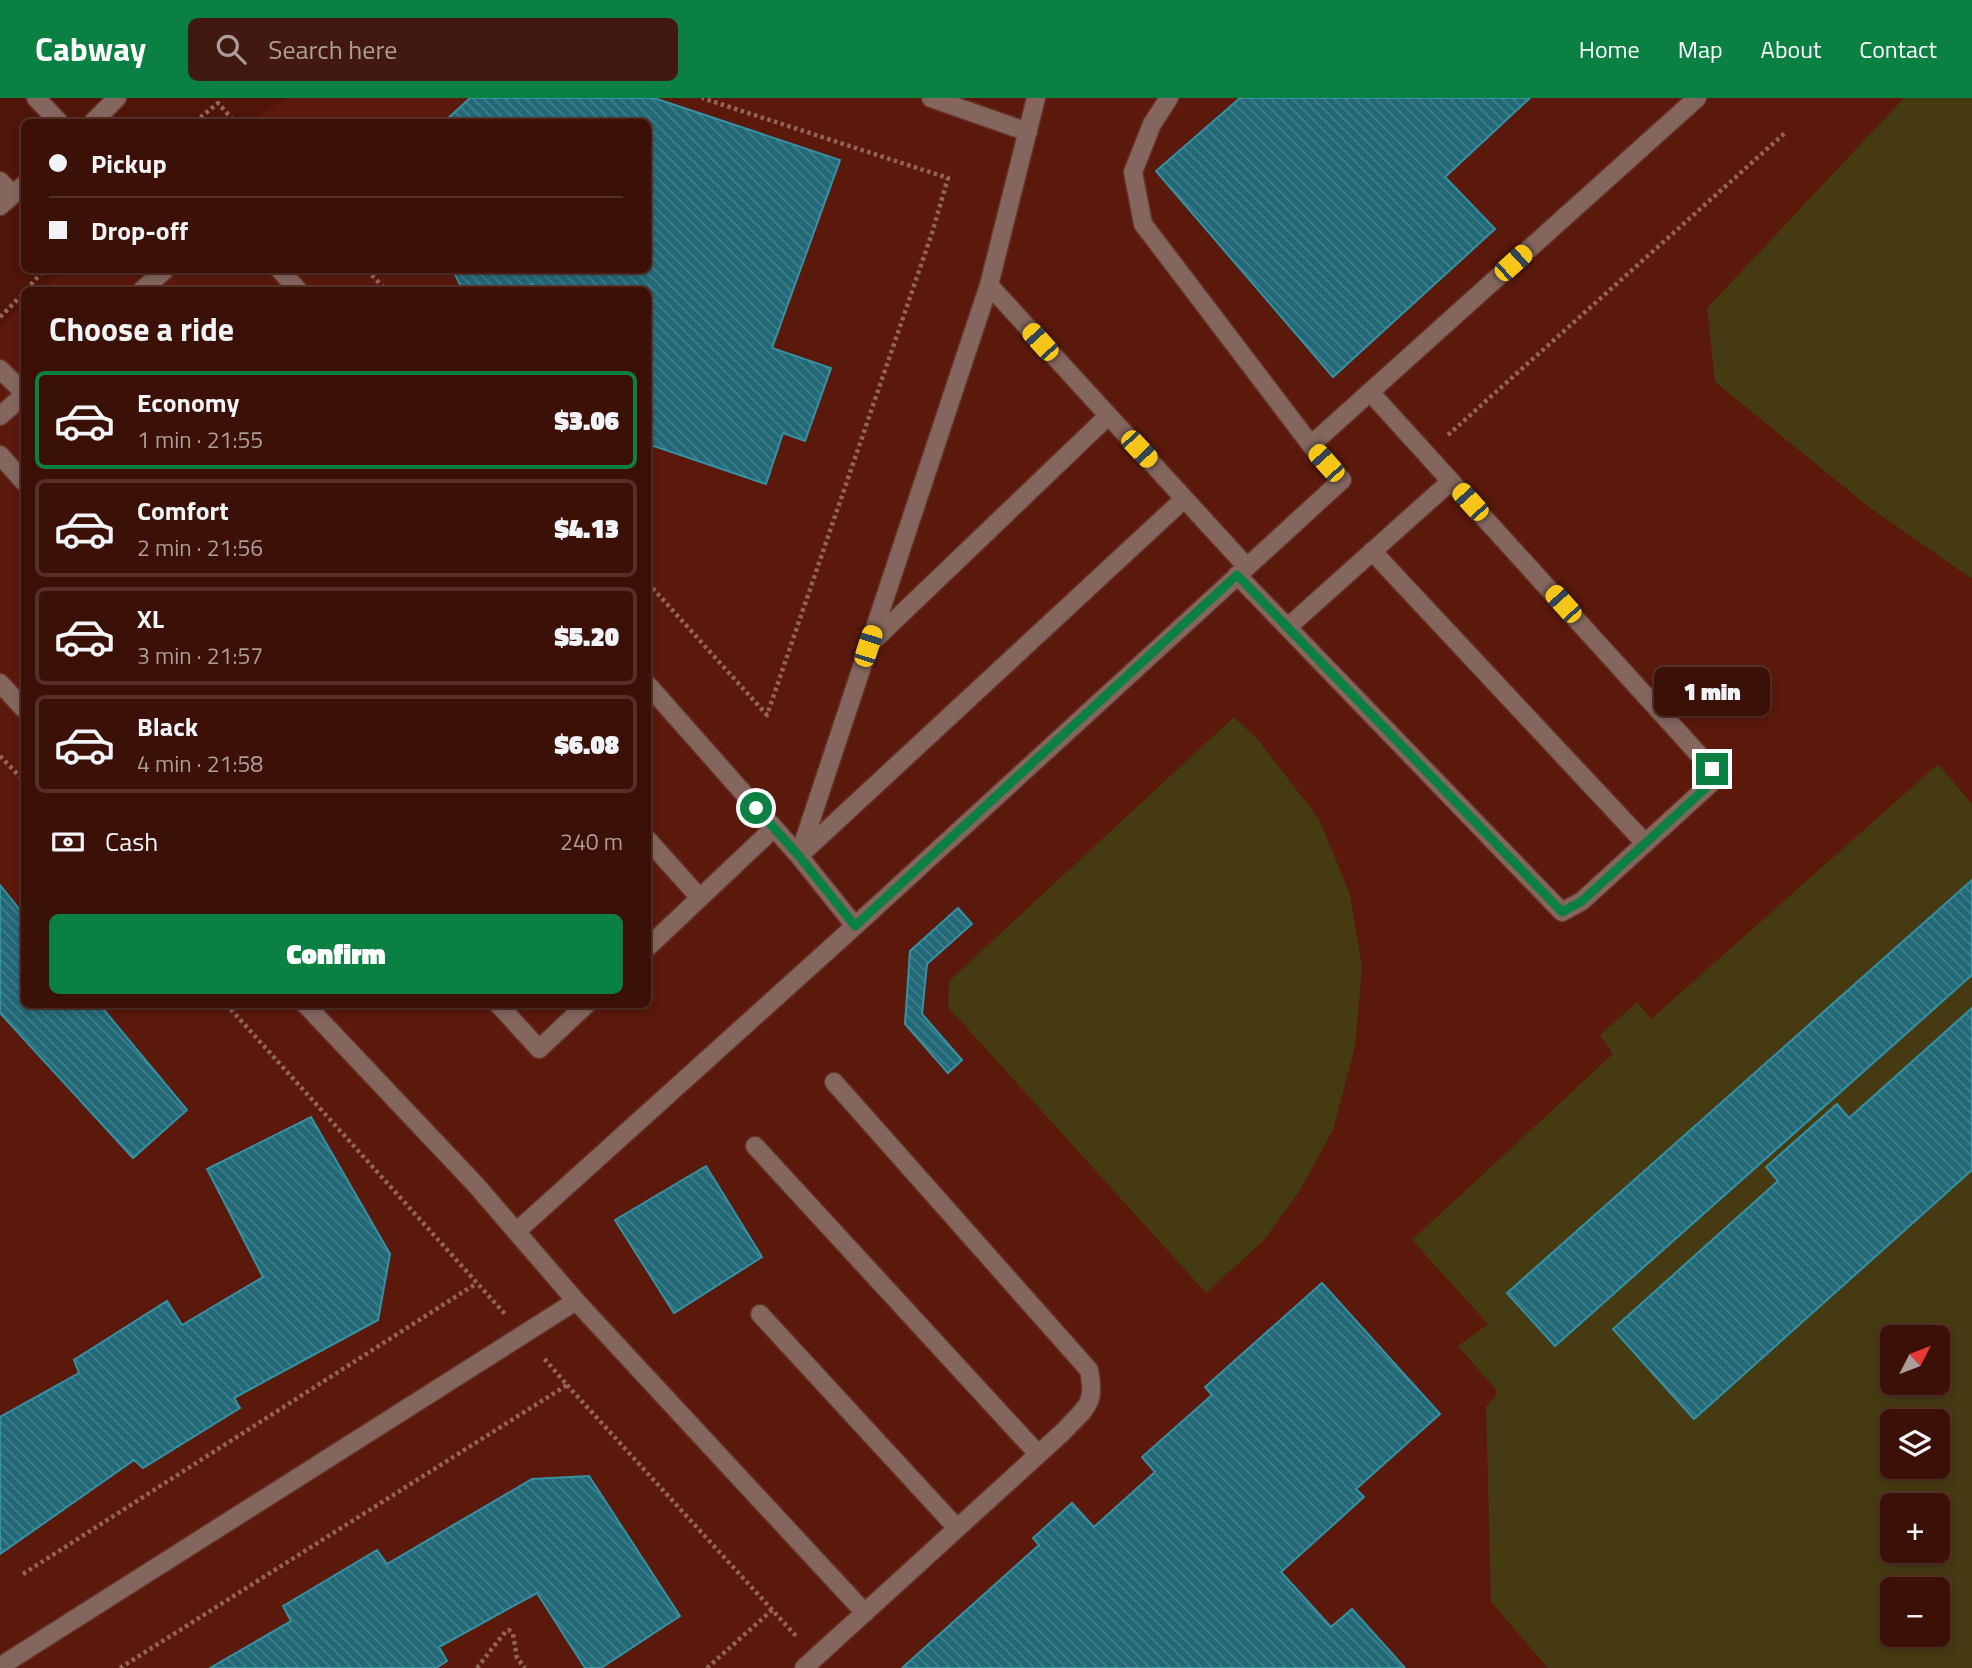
<!DOCTYPE html>
<meta charset="utf-8">
<style>
:root{--surface:#3b1006;--page:#421910;--text:#f1f3f6;--muted:#ac9d9b;--line:#543028;--accent:#0b8043}
body{margin:0;font-family:"Titillium Web",sans-serif;background:var(--page);color:var(--text);height:100vh;display:flex;flex-direction:column;font-size:26px;white-space:nowrap}
*{box-sizing:border-box;margin:0}
p{font-size:23px;color:var(--muted)}
.icon{flex:none;width:38px;height:38px;fill:none;stroke:currentColor;stroke-width:2;stroke-linecap:round;stroke-linejoin:round}
.map{position:relative;flex:1;overflow:hidden}
.panel{position:absolute;left:21px;top:189px;width:630px;height:721px;display:flex;flex-direction:column;background:var(--surface);border-radius:10px;box-shadow:0 4px 10px #0003,0 0 0 2px var(--line)}
.panel>*{flex:none}
.banner{position:absolute;left:21px;top:21px;width:630px;height:154px;border-radius:10px;box-shadow:0 4px 10px #0003,0 0 0 2px var(--line);display:grid;align-content:center;height:154px;padding:0 28px;background:var(--surface)}
.needle{width:46px;rotate:48deg}
.buttons{position:absolute;left:1880px;top:1227px;display:grid;gap:14px}
.buttons a{display:grid;place-items:center;width:70px;height:70px;border-radius:10px;background:var(--surface);box-shadow:0 4px 10px #0003,0 0 0 2px var(--line);font-size:35px}
.end{position:absolute;width:32px;height:32px;margin:-16px;border:9px solid #0b8043;background:#fff;box-shadow:0 0 0 4px #fff}
.from{border-radius:50%}
.bubble{position:absolute;height:49px;border-radius:10px;background:var(--surface);box-shadow:0 4px 10px #0003,0 0 0 2px var(--line);font-size:23px;font-weight:800;line-height:49px;text-align:center}
.car{position:absolute;width:21px;height:42px;margin:-21px -10px;border-radius:9px;box-shadow:0 0 5px 2px #0007;background:linear-gradient(#f5c518 24%,#345 0 40%,#f5c518 0 76%,#345 0 86%,#f5c518 0)}
.banner b{display:flex;align-items:center;gap:24px;height:66px;font-size:26px}
.banner b+b{border-top:2px solid var(--line)}
.banner i{width:18px;height:18px;background:var(--text)}
ul{padding:0;list-style:none}
li{display:flex;align-items:center;gap:21px;height:98px;margin:0 14px 10px;padding:0 14px;border:4px solid var(--line);border-radius:10px}
li div{flex:1}
li b{display:block;font-size:26px}
li em{font-style:normal;font-weight:800}
li.selected{border-color:var(--accent)}
li>.icon{width:63px;height:63px;stroke-width:1.5}
h2{padding:0 28px;font-size:32px;line-height:84px}
.pay{display:flex;align-items:center;gap:18px;height:77px;padding:0 28px;font-size:26px}
.pay p{margin-inline-start:auto}
.action{display:flex;gap:14px;margin-top:auto;padding:14px 28px}
.action a{flex:1;height:80px;border-radius:10px;background:var(--accent);color:#fff;font-size:28px;font-weight:800;line-height:80px;text-align:center}
header{display:flex;align-items:center;gap:42px;box-sizing:border-box;height:98px;padding:0 35px;background:var(--accent);color:#fff}
header strong{font-size:33px}
nav{display:flex;gap:38px;margin-inline-start:auto;font-size:24px}
.search{width:490px;height:63px;background:var(--page);display:flex;align-items:center;gap:18px;box-sizing:border-box;padding:0 24px;border-radius:10px;color:var(--muted);font-size:26px}
.map>svg:first-child{display:block}
</style>
<header>
<strong>Cabway</strong>
<div class="search"><svg class="icon" aria-label="search" viewBox="0 0 24 24"><circle cx="10" cy="10" r="6"/><path d="M15 15l6 6"/></svg>Search here</div>
<nav><a>Home</a><a>Map</a><a>About</a><a>Contact</a></nav>
</header>
<div class="map">
<svg width="1972" height="1570" viewBox="0 0 1972 1570">
<defs>
<pattern id="building-back-hatch" width="6" height="6" patternUnits="userSpaceOnUse" patternTransform="scale(1.75)"><rect width="6" height="6" fill="#226977"/><path d="M-1 5l2 2M0 0l6 6M5-1l2 2" fill="none" stroke="#437e8a"/></pattern>
</defs>
<rect width="100%" height="100%" fill="#4f1508"/>
<path fill="#5b190b" fill-rule="evenodd" d="M 286,0 L 1972,0 L 1972,1570 L 0,1570 L 0,227 L 24,206 L 24,906 L 648,906 L 648,192 L 40,192 L 65,172 L 648,172 L 648,24 L 248,24 ZM 1892,1239 L 1937,1239 L 1937,1284 L 1892,1284 ZM 1892,1323 L 1937,1323 L 1937,1368 L 1892,1368 ZM 1892,1407 L 1937,1407 L 1937,1452 L 1892,1452 ZM 1892,1491 L 1937,1491 L 1937,1536 L 1892,1536 Z"/>
<path fill="#453a12" fill-rule="evenodd" d="M 1904,0 L 1972,0 L 1972,481 L 1869,409 L 1715,284 L 1707,210 Z
M 1234,619 L 1259,643 L 1319,721 L 1350,796 L 1362,869 L 1355,949 L 1333,1032 L 1300,1092 L 1264,1142 L 1206,1195 L 948,909 L 949,883 Z
M 1938,666 L 1972,706 L 1972,1570 L 1548,1570 L 1491,1504 L 1486,1309 L 1498,1294 L 1458,1248 L 1488,1226 L 1412,1142 L 1613,956 L 1600,937 L 1637,904 L 1651,921 ZM 1892,1239 L 1937,1239 L 1937,1284 L 1892,1284 ZM 1892,1323 L 1937,1323 L 1937,1368 L 1892,1368 ZM 1892,1407 L 1937,1407 L 1937,1452 L 1892,1452 ZM 1892,1491 L 1937,1491 L 1937,1536 L 1892,1536 Z"/>
<path fill="url(#building-back-hatch)" stroke="#3592a5" stroke-width="2" d="M 470,0 L 654,0 L 840,62 L 772,250 L 831,270 L 805,343 L 783,335 L 766,386 L 648,346 L 648,192 L 539,192 L 532,186 L 522,192 L 465,192 L 462,190 L 453,173 L 453,172 L 648,172 L 648,24 L 444,24 Z
M 1240,0 L 1530,0 L 1445,79 L 1495,131 L 1333,279 L 1156,73 Z
M 1972,782 L 1972,877 L 1555,1248 L 1507,1195 Z
M 0,787 L 24,817 L 24,906 L 99,906 L 187,1012 L 133,1060 L 0,915 Z
M 958,810 L 972,826 L 927,866 L 922,916 L 962,962 L 948,975 L 905,926 L 910,853 Z
M 1972,910 L 1972,1072 L 1694,1321 L 1613,1231 L 1778,1083 L 1766,1069 L 1837,1006 L 1849,1020 Z
M 311,1019 L 390,1156 L 378,1222 L 234,1300 L 240,1310 L 143,1370 L 134,1362 L 0,1456 L 0,1319 L 79,1275 L 74,1262 L 167,1203 L 182,1227 L 263,1179 L 207,1071 Z
M 706,1068 L 762,1159 L 674,1215 L 615,1122 Z
M 1322,1185 L 1440,1316 L 1356,1391 L 1364,1399 L 1281,1474 L 1331,1529 L 1352,1511 L 1405,1570 L 902,1570 L 1039,1447 L 1033,1440 L 1072,1405 L 1094,1429 L 1155,1374 L 1142,1359 L 1212,1297 L 1205,1289 Z
M 589,1378 L 680,1518 L 601,1570 L 585,1570 L 537,1495 L 439,1549 L 447,1563 L 436,1570 L 210,1570 L 291,1523 L 283,1508 L 377,1452 L 387,1466 L 532,1381 Z"/>
<g fill="none" stroke-linecap="round" stroke-linejoin="round">
<defs>
<path id="minor" d="M 36,0 L 59,24
M 931,0 L 1028,34
M 1036,0 L 989,187 L 1247,469
M 1169,0 L 1152,26 L 1133,74 L 1143,126 L 1311,347
M 93,24 L 117,0
M 0,83 L 13,97
M 0,108 L 24,87
M 280,172 L 298,192
M 989,187 L 799,758 L 1184,401
M 142,192 L 165,172
M 0,271 L 24,295
M 0,318 L 24,297
M 0,357 L 24,384
M 1372,453 L 1645,745
M 1237,477 L 1562,814 L 1582,803 L 1710,686 L 1712,671 L 1370,294
M 1288,529 L 1451,383
M 870,546 L 1108,318
M 0,585 L 24,611
M 648,587 L 799,758 L 855,828
M 648,742 L 700,800
M 648,849 L 774,730
M 305,906 L 476,1087 L 576,1203 L 865,1515
M 498,906 L 539,951 L 587,906
M 755,1048 L 1038,1356
M 517,1133 L 855,828 L 1342,382 L 1311,347 L 1697,0
M 760,1216 L 957,1430
M 7,1564 L 576,1203
M 804,1570 L 1064,1333 C 1086,1309 1096,1307 1089,1272 L 834,984"/>
</defs>
<use href="#minor" stroke="#673226" stroke-width="21"/>
<path stroke="#91655a" stroke-width="4.5" stroke-dasharray="3.5 3.5" stroke-linecap="butt" d="M 195,24 L 218,5 L 235,24
M 367,172 L 386,192
M 26,192 L 44,172
M 0,219 L 24,195
M 1448,337 L 1786,34
M 648,485 L 767,617 L 932,135 L 948,80 L 702,0
M 0,658 L 24,683
M 226,906 L 505,1216
M 567,1287 L 796,1538
M 23,1476 L 477,1185
M 120,1570 L 567,1287 L 543,1259
M 477,1570 L 506,1533 L 509,1532 L 513,1536 L 517,1560 L 525,1570
M 707,1570 L 772,1512"/>
<use href="#minor" stroke="#84665f" stroke-width="18"/>
</g>
<g fill="none" stroke-linecap="round" stroke-linejoin="round">
<path stroke="#0b8043" stroke-width="9" d="M 756,710 L 799,758 L 855,828 L 1237,477 L 1562,814 L 1582,803 L 1710,686 L 1712,671"/>
</g>
</svg>
<div class="buttons">
<a><svg class="needle" viewBox="-14 -14 28 28"><path d="M0-13l5 13h-10z" fill="#e53935"/><path d="M0 13l5-13h-10z" fill="#ac9d9b"/></svg></a>
<a><svg class="icon" aria-label="layers" viewBox="0 0 24 24"><path d="M12 4l9 5-9 5-9-5zM3 14l9 5 9-5"/></svg></a>
<a>+</a>
<a>−</a>
</div>
<i class="end from" style="left:756px;top:710px"></i>
<i class="end" style="left:1712px;top:671px"></i>
<div class="bubble" style="left:1654px;top:569px;width:116px">1 min</div>
<i class="car" style="left:1513px;top:165px;rotate:48deg"></i>
<i class="car" style="left:1040px;top:244px;rotate:318deg"></i>
<i class="car" style="left:1139px;top:351px;rotate:137deg"></i>
<i class="car" style="left:1326px;top:365px;rotate:318deg"></i>
<i class="car" style="left:1470px;top:404px;rotate:318deg"></i>
<i class="car" style="left:1563px;top:506px;rotate:318deg"></i>
<i class="car" style="left:868px;top:548px;rotate:18deg"></i>
<div class="banner">
<b><i class="from"></i>Pickup</b>
<b><i></i>Drop-off</b>
</div>
<section class="panel">
<h2>Choose a ride</h2>
<ul>
<li class="selected"><svg class="icon" aria-label="car" viewBox="0 0 24 24"><path d="M5 17H2v-5l4-1 3-4h7l3 4 3 1v5h-3M9 17h6M6 11h13"/><circle cx="7" cy="17" r="2"/><circle cx="17" cy="17" r="2"/></svg><div><b>Economy</b><p>1 min · 21:55</p></div><em>$3.06</em></li>
<li><svg class="icon" aria-label="car" viewBox="0 0 24 24"><path d="M5 17H2v-5l4-1 3-4h7l3 4 3 1v5h-3M9 17h6M6 11h13"/><circle cx="7" cy="17" r="2"/><circle cx="17" cy="17" r="2"/></svg><div><b>Comfort</b><p>2 min · 21:56</p></div><em>$4.13</em></li>
<li><svg class="icon" aria-label="car" viewBox="0 0 24 24"><path d="M5 17H2v-5l4-1 3-4h7l3 4 3 1v5h-3M9 17h6M6 11h13"/><circle cx="7" cy="17" r="2"/><circle cx="17" cy="17" r="2"/></svg><div><b>XL</b><p>3 min · 21:57</p></div><em>$5.20</em></li>
<li><svg class="icon" aria-label="car" viewBox="0 0 24 24"><path d="M5 17H2v-5l4-1 3-4h7l3 4 3 1v5h-3M9 17h6M6 11h13"/><circle cx="7" cy="17" r="2"/><circle cx="17" cy="17" r="2"/></svg><div><b>Black</b><p>4 min · 21:58</p></div><em>$6.08</em></li>
</ul>
<div class="pay"><svg class="icon" aria-label="cash" viewBox="0 0 24 24"><path d="M3 7h18v10H3z"/><circle cx="12" cy="12" r="2"/></svg>Cash<p>240 m</p></div>
<div class="action"><a>Confirm</a></div>
</section>
</div>
